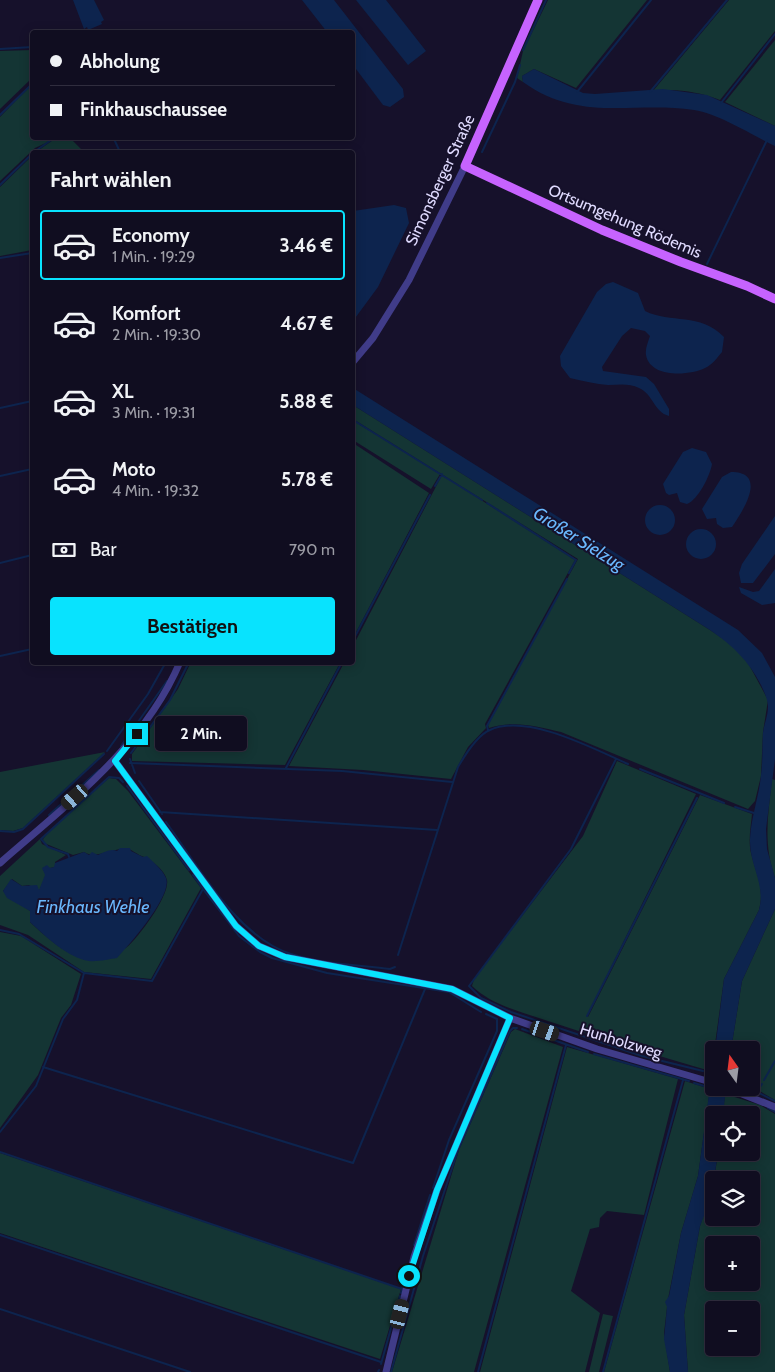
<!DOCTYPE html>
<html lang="de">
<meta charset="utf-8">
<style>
:root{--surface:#100d20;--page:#1e1b2d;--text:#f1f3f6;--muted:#9c9ca5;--line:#302d3e;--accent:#08e3fe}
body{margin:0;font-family:Cabin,sans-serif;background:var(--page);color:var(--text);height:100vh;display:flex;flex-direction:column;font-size:19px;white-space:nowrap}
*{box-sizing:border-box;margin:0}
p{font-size:16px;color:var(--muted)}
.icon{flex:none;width:28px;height:28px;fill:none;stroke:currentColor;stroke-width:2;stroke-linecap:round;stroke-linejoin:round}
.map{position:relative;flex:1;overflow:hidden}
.panel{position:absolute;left:30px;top:150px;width:325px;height:515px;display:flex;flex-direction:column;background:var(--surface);border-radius:5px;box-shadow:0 2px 12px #0003,0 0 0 1px var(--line)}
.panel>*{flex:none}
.hud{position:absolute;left:30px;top:30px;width:325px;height:110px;border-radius:5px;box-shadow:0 2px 12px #0003,0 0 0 1px var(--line);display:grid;align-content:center;height:110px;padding:0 20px;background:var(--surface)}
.needle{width:32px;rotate:346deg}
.fabs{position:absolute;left:705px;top:1041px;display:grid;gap:10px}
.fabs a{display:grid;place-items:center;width:55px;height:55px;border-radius:5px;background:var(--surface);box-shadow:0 2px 12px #0003,0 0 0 1px var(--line);font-size:25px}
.end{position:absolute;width:22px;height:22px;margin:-11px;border:6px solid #08e3fe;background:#111;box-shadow:0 0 0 2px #111}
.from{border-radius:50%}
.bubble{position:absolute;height:35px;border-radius:5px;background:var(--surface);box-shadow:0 2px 12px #0003,0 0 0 1px var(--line);font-size:16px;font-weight:700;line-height:35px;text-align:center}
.car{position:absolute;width:15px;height:30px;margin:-15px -8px;border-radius:6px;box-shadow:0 0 4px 1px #0007;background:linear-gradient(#222 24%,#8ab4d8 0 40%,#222 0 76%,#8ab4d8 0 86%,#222 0)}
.hud b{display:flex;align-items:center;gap:18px;height:48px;font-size:19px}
.hud b+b{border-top:1px solid var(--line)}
.hud i{width:12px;height:12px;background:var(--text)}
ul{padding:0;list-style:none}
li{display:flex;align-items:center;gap:15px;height:70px;margin:0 10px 8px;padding:0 10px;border:2px solid transparent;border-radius:5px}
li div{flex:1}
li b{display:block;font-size:19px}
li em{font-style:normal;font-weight:700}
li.active{border-color:var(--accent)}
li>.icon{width:45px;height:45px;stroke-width:1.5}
h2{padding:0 20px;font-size:22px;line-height:60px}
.pay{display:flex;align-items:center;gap:12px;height:55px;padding:0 20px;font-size:19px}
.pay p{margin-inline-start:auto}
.button{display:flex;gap:10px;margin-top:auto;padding:10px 20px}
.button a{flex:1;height:58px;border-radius:5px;background:var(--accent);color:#111;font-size:20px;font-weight:700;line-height:58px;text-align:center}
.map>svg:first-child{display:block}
</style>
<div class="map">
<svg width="775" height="1372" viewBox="0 0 775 1372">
<rect width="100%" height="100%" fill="#16112b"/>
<path fill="#143534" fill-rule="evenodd" d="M 548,0 L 647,0 L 576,88 L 534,69 L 522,76 L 523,82 L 517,78 L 523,51 Z
M 729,0 L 775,0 L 775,31 L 720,100 C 699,92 676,88 653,91 Z
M 775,40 L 775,126 L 725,102 Z
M 32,50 L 32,78 L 0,109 L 0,51 Z
M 32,84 L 32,138 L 51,138 L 48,142 L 35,148 L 0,181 L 0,117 Z
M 56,138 L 70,138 L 84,152 L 36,152 Z
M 32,156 L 32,250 L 0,256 L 0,187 Z
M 353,405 L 710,630 L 728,642 L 747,661 L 768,700 L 763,732 L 761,776 L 755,801 L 748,809 L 561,732 C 537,726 513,720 489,728 L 488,725 L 578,559 L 353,419 Z
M 354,421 L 440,474 L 431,489 L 353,440 Z
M 353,443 L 429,493 L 353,638 Z
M 442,475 L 575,560 L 485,724 L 486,728 L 468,747 L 451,779 L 363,770 L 289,766 L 344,663 L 352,662 L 353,646 Z
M 191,662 L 340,662 L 340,663 L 285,765 L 132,761 L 132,754 L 178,689 Z
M 105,752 L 23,828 L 13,831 L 0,830 L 0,772 Z
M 617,761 L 696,794 L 587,1016 L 588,1017 L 700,795 L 752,814 C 751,826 748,840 751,853 C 756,874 765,888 759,910 L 724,979 L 712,1066 L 710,1071 C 656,1055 602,1039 548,1021 C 522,1012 493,1006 472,986 L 474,979 L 583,836 Z
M 109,778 L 116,779 L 128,791 L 201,888 L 151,979 L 84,972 L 28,935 L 0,925 L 0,876 L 40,839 L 42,844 L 66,855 L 55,862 L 55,867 L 50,868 L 39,891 L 29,885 L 22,886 L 12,879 L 3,891 L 30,911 L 30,922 C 45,936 66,955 87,960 C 92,961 123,951 127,947 C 139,937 170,895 167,880 C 164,869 153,862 144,857 C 138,855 131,849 126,848 C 114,849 95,859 84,852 L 73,855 L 44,843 L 43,839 L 51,829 Z
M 772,779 L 775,780 L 775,878 C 763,844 768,814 772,779 Z
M 775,909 L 775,1100 L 751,1086 L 751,1050 L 731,1050 L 742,981 Z
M 0,932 L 21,936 L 81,974 L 71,1005 L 61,1018 L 38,1075 L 0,1128 Z
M 515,1029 L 563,1047 L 474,1372 L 392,1372 L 459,1150 L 511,1032 Z
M 567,1047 L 678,1079 L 644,1215 L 607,1211 L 600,1218 L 599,1227 L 590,1229 L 571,1291 L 600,1313 L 585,1372 L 480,1372 Z
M 685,1081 L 710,1089 L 698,1176 L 681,1233 L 668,1299 L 664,1333 L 670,1372 L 604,1372 Z
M 725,1094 L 760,1105 L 775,1114 L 775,1372 L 688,1372 L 684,1315 L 700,1226 L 714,1183 L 714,1218 L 751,1218 L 751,1180 L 714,1180 L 718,1153 L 751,1152 L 751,1115 L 723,1115 ZM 714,1245 L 751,1245 L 751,1282 L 714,1282 ZM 714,1310 L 751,1310 L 751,1348 L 714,1348 Z
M 0,1153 L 401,1289 L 380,1359 L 0,1233 Z
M 603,1314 L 613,1316 L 599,1372 L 589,1372 Z"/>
<path fill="#0d244e" d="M 73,0 L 94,0 L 104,20 L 101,22 L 102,24 L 88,30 L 87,27 L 84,29 Z
M 302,0 L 334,0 L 403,89 L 404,97 L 390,107 L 383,105 L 353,65 L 352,32 L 327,32 Z
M 356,0 L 386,0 L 426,51 L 408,65 Z
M 534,69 L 583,93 L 595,94 L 663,89 L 707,95 L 775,126 L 775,146 C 752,135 719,114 694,110 C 632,101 580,123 523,82 L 522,76 Z
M 394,205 L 406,208 L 409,223 L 378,287 L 353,321 L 353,211 Z
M 613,282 L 638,293 L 645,311 C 671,324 700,312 724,337 L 722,352 C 717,358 712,365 705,368 C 689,376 650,378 646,355 C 645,349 648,342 650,336 L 645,331 L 631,328 L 622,336 L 602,367 L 603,371 L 646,377 L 654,384 L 669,409 L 669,416 C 654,412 653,394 639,388 C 629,383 619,385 608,385 C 596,384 583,381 570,378 L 561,366 L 560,356 L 597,292 L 606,284 Z
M 353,388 L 738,630 L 762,653 L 775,677 L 775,759 L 766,829 L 767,849 L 775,878 L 775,909 L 742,981 L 731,1050 L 715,1050 L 724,979 L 759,910 C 766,884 749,865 750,839 C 751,817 759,797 761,775 C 763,761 762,747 763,733 C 764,724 768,716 768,707 C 768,699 764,692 761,685 C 748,660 733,646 710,630 L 353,405 Z
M 692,448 L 706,452 L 712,464 C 710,476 698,500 687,504 L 680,502 L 677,493 L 669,495 L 666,493 L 663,484 L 683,452 Z
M 731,472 C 769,472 742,512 732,527 L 723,528 L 717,524 L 716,518 L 707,519 L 702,509 L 722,477 Z
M645 520a15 15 0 1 1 30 0a15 15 0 1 1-30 0Z
M 775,516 L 775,554 L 753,583 L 741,583 L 739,573 L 742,564 Z
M686 544a15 15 0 1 1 30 0a15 15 0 1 1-30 0Z
M 775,569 L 775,603 L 762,605 L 741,593 L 739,587 L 753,592 L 759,591 Z
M 120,848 L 130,848 L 131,851 L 143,857 L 147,856 C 153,862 162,869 166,878 C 173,895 130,944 117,958 C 109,959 98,962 89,961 C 68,958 45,936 30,922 L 30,911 L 7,898 L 3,891 L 11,879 L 22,886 L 37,885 L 39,890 L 45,875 L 42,868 L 47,865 L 50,868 L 54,867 L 55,863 L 84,852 L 89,855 L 92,852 L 98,855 C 104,852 111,848 117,851 Z
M 714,1057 L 714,1088 L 726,1088 L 723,1115 L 714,1115 L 714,1152 L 718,1153 L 711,1198 L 700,1226 L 684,1315 L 688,1372 L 670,1372 L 664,1339 L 667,1307 L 665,1302 L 669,1296 L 681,1233 L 698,1176 Z"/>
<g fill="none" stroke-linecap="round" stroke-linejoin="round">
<path stroke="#0d244e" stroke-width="2" d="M 0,49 L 32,47
M 523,50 L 546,0
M 577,92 L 651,0
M 650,92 L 727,0
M 721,103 L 775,34
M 0,115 L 32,84
M 114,139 L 120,152
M 34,152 L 54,138
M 482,152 L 515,82 L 520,65
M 0,185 L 32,154
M 0,258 L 32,253
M 707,264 L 767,140
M 0,408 L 32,401
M 353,420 L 482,500
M 0,476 L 32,469
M 435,486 L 442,474
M 487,503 L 576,560
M 0,563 L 32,555
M 569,573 L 576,560
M 352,642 L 430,495
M 0,656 L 32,649
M 488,730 L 487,726 L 567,579
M 121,746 L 167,681
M 107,751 L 148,694 L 166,662
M 131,753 L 170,700 L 189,662
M 130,759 L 135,773
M 616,759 L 571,849 L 469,986 L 481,998 L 511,1012 L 642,1056 L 703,1071
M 130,763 L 342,771 L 452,782
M 286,768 L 342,662
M 640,769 L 724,803
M 139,781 L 162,814
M 127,786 L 189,870
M 735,807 L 754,813
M 160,812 L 437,830
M 49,815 L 99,770
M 166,822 C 199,867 237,937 291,954 C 322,964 358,965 390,969 L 395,967
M 0,831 L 14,832 L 23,829 L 104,754
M 69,857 L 68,854 L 48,847 L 41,839 L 109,777 L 119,778 L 123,782
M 203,889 L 239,936 L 260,952 L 272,958 L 327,973 L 449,992 L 481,1012
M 0,930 L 19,934 L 84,973
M 398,955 L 458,767 C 465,755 477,735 490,730 C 527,713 594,749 628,764
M 587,1016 L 697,798
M 522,1029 L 588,1052
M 594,1054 L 689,1081
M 43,1067 L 353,1163 L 425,989
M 764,1080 L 775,1061
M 694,1083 L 711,1088
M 749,1088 L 775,1101
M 758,1090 L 762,1084
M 725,1092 L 732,1094
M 768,1108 L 775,1112
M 0,1132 L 36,1086 L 63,1019 L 77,1000 L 84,973 L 152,981 L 203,889 L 193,875
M 0,1152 L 402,1289
M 433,1188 L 449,1140 L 497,1031 L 497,1019 L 486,1014
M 0,1235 L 381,1362
M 414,1245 L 430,1195
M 401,1293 L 407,1271
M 0,1309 L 190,1372
M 381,1364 L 400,1296
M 378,1372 L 379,1370
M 391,1372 L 423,1256 L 458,1150 L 510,1031 L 513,1028 L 517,1028
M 478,1372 L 566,1045
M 603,1372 L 683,1080"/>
<path stroke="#403c89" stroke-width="7" d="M 352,363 L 373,338 L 409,280 L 465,166
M 115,761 L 236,926 L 259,946 L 285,957 L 452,989 L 510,1018 L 597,1049 L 714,1083
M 0,863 C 67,804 144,747 180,662
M 727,1088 L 775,1107
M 386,1372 L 414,1257 L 437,1190 L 510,1018"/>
<path stroke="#c663fe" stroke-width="9" d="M 538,0 L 465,166 L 602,230 L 681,262 L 747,286 L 775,299"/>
</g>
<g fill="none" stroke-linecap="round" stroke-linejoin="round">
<path stroke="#08e3fe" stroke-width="6" d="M 137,734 L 115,761 L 236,926 L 259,946 L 285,957 L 452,989 L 510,1018 L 437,1190 L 409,1276"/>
</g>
<g text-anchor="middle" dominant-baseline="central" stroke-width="4" stroke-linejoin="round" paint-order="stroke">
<g font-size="16" fill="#e0dbff" stroke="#16112b">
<text transform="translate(440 180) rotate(-65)">Simonsberger Straße</text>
<text transform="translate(625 221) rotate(23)">Ortsumgehung Rödemis</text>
<text transform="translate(621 1041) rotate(17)">Hunholzweg</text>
</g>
<g font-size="18" font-style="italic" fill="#6ab8fe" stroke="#16112b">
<text transform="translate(579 539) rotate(32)">Großer Sielzug</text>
<text x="93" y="907">Finkhaus Wehle</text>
</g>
</g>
</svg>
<div class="fabs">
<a><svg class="needle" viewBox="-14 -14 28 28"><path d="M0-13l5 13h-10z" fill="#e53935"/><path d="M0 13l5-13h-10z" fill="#9c9ca5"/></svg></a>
<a><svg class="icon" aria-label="locate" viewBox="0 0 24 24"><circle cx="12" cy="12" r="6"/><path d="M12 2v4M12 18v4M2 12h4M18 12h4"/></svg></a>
<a><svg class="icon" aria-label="layers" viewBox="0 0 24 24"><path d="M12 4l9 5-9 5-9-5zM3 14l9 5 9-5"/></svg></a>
<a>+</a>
<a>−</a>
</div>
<i class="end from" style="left:409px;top:1276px"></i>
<i class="end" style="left:137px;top:734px"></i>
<div class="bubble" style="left:155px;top:716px;width:92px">2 Min.</div>
<i class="car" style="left:75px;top:797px;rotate:229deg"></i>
<i class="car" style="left:545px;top:1031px;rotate:109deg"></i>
<i class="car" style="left:400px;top:1314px;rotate:14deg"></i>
<div class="hud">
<b><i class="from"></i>Abholung</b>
<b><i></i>Finkhauschaussee</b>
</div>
<section class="panel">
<h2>Fahrt wählen</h2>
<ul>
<li class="active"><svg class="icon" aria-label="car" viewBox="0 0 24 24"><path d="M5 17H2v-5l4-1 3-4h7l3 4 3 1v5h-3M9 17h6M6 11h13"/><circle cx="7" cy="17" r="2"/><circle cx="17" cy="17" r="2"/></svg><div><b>Economy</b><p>1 Min. · 19:29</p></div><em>3.46 €</em></li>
<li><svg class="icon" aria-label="car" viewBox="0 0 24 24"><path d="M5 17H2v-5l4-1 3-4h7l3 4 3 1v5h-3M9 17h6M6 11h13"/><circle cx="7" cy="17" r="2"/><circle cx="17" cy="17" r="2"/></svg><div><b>Komfort</b><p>2 Min. · 19:30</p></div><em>4.67 €</em></li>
<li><svg class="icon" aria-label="car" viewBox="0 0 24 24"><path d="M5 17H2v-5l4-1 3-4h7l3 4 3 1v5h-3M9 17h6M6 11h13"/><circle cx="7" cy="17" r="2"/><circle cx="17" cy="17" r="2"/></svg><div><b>XL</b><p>3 Min. · 19:31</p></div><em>5.88 €</em></li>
<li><svg class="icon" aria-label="car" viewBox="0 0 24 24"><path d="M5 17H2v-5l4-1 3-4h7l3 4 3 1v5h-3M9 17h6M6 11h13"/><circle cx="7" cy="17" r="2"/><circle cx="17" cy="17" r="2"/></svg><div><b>Moto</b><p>4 Min. · 19:32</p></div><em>5.78 €</em></li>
</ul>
<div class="pay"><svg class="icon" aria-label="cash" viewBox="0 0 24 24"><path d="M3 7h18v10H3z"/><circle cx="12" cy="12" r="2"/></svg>Bar<p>790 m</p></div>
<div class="button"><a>Bestätigen</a></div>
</section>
</div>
